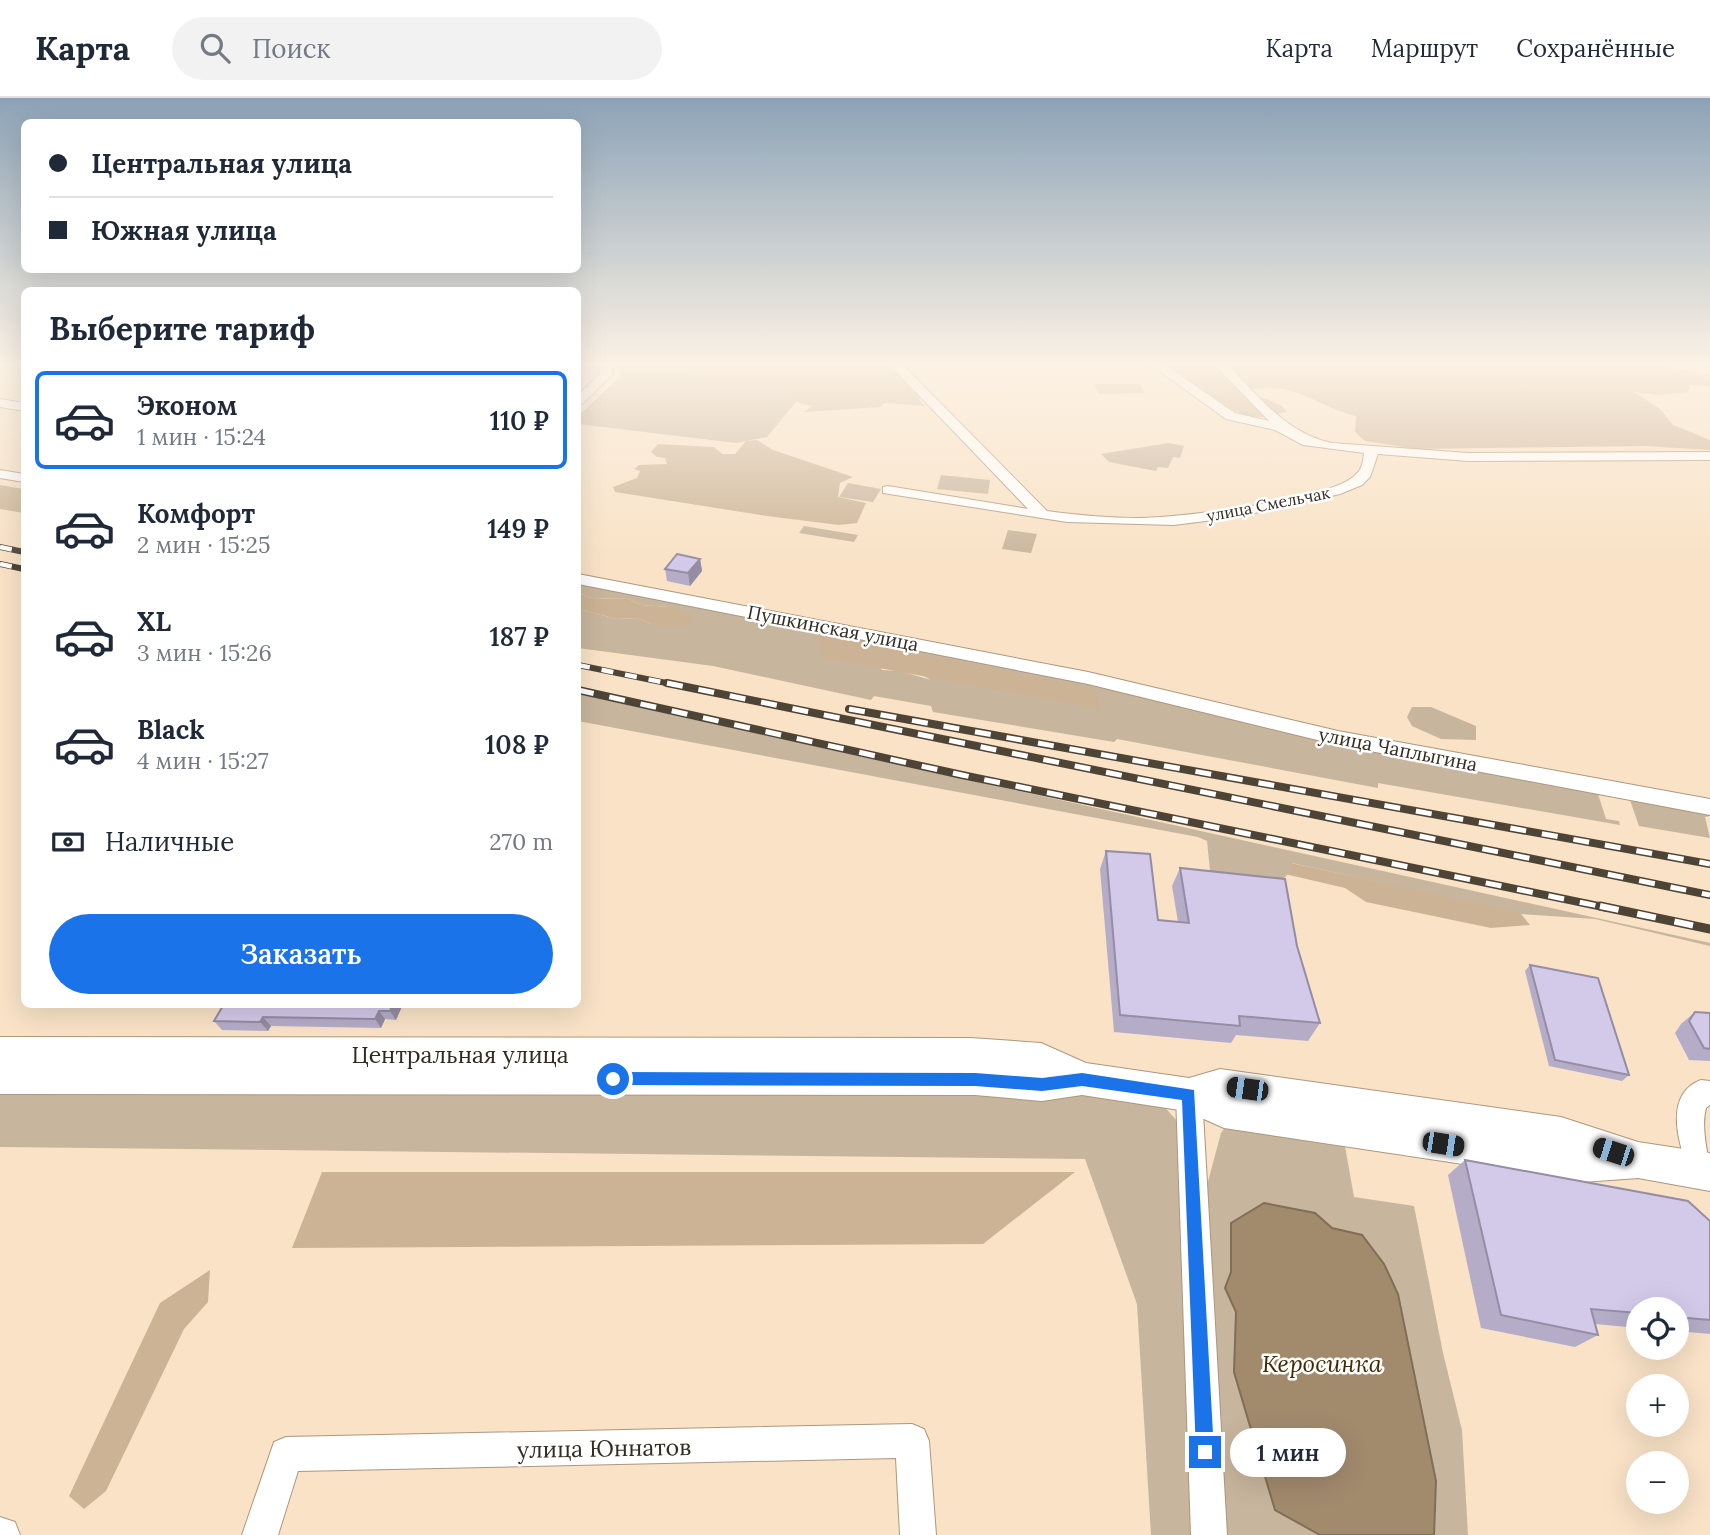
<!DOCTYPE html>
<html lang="ru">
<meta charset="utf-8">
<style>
:root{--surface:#fff;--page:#f2f2f3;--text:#1f2937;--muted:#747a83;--line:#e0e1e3;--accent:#1a73e8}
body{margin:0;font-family:Lora,serif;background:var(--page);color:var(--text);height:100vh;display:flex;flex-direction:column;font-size:26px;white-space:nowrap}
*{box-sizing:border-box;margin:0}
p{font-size:23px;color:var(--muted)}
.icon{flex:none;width:38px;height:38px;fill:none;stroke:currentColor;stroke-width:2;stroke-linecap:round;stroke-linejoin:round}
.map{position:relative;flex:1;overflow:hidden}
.panel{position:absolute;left:21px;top:189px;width:560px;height:721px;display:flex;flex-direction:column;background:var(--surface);border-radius:10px;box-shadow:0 7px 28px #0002}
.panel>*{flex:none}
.top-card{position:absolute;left:21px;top:21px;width:560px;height:154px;border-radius:10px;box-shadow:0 7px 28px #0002;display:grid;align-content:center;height:154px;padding:0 28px;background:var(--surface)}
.buttons{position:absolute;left:1626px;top:1199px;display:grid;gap:14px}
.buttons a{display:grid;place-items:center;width:63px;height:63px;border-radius:50%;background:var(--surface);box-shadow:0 7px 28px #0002;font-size:35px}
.end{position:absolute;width:32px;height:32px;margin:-16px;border:9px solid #1a73e8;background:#fff;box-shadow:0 0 0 4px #fff}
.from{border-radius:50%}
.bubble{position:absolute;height:49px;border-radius:24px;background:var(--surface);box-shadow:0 7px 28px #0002;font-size:23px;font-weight:600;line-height:49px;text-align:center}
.car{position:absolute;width:21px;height:42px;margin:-21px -10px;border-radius:9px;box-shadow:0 0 5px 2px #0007;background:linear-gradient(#222 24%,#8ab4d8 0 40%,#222 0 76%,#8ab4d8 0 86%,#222 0)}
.top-card b{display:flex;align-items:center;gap:24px;height:66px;font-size:26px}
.top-card b+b{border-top:2px solid var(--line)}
.top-card i{width:18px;height:18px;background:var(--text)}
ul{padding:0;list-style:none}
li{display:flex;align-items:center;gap:21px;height:98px;margin:0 14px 10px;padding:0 14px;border:4px solid transparent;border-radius:10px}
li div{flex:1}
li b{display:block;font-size:26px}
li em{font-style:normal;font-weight:600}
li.active{border-color:var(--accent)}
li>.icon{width:63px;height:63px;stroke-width:1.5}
h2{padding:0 28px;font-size:32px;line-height:84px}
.pay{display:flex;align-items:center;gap:18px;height:77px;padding:0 28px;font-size:26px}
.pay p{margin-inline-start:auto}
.cta{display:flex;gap:14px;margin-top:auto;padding:14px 28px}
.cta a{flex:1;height:80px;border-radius:42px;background:var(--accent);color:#fff;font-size:28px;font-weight:600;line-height:80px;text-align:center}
header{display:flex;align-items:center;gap:42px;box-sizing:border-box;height:98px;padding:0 35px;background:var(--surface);border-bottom:2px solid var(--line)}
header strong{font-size:33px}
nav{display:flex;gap:38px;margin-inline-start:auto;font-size:24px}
.search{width:490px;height:63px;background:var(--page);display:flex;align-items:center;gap:18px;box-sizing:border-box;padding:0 24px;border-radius:38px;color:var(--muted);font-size:26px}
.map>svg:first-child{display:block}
</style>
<header>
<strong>Карта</strong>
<div class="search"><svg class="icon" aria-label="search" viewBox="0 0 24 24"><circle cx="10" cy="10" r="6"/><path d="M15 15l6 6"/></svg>Поиск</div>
<nav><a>Карта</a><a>Маршрут</a><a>Сохранённые</a></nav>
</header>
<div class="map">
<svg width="1710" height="1437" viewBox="0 0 1710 1437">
<rect width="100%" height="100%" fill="#f9e2c6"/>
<path fill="#c8b59d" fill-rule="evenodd" d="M 618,264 L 884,264 L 925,308 L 800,299 L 767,339 L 736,345 L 578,326 L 578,318 L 621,278 Z
M 1094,286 L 1140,286 L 1145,295 L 1099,296 Z
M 1169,345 L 1184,348 L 1180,360 L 1173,359 L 1168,370 L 1158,369 L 1156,373 L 1109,364 L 1101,356 Z
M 941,377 L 990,382 L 988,396 L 937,391 Z
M 848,385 L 881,391 L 873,404 L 839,399 Z
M 804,428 L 858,437 L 854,444 L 799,435 Z
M 1008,432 L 1037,436 L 1031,455 L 1002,451 Z
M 578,485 L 1095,586 L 1597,693 L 1606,721 L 1619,723 L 1620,727 L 1378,685 L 1378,690 L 1117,641 L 1114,644 L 933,614 L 931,608 L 874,598 L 871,602 L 713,568 L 578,550 L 578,511 L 617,521 L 639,520 L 651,526 L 670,509 L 641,507 L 629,501 L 591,500 L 578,494 ZM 863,544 L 931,582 L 900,573 L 882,572 Z
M 578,596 L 1710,845 L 1710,848 L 1595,821 L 1521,816 L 1292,765 L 1291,773 L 1271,793 L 1211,782 L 1207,743 L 1198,739 L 578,623 Z
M 1412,609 L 1431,609 L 1476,628 L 1476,642 L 1441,641 L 1412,628 L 1407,619 Z
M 1629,699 L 1710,714 L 1710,718 L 1705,719 L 1710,740 L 1639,728 Z
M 0,985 L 1043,991 L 1162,1006 L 1177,1023 L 1194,1437 L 1151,1437 L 1137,1206 L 1085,1061 L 0,1049 Z
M 1228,1025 L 1343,1037 L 1354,1099 L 1414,1108 L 1443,1255 L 1462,1332 L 1468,1437 L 1226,1437 L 1206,1091 L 1221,1035 Z"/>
<path fill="#ccb395" d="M 887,264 L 922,300 L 887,301 L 881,309 L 804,314 L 812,308 L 799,305 L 780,289 L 770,285 L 773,280 L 771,277 C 758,278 746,284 733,283 C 716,282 691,270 674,265 Z
M 1162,264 L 1655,264 L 1660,268 L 1710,277 L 1710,288 L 1690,287 L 1688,294 L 1657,297 L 1634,294 L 1660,311 L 1673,327 L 1710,342 L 1710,352 L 1645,348 L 1417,351 L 1365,343 L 1355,334 L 1356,318 C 1315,308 1292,280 1246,293 L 1249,298 L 1267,301 L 1282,308 L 1287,314 C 1280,315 1273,318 1266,319 C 1227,321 1192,285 1162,264 Z
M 757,342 L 773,352 L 853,379 L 840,385 L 838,399 L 866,405 L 857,425 L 839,427 L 767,418 L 615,394 L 613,389 L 637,380 L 640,373 L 634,371 L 639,367 L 667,366 L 665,360 L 657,359 L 651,354 L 658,346 L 714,349 L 722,356 L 735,356 L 746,343 Z
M 0,387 L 24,391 L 24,415 L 0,411 Z
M 578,494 L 591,500 L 629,501 L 641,507 L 670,509 L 692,517 L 692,526 L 677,530 L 651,526 L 639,520 L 617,521 L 578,511 Z
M 822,536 L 1095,591 L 1100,611 L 825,560 L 817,539 Z
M 1291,765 L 1514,813 L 1521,816 L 1530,827 L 1491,830 L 1366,804 L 1345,790 L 1285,776 L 1291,773 Z
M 322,1074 L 1075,1074 L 983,1146 L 292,1150 Z
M 210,1172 L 208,1204 L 184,1231 L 106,1393 L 84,1411 L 69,1398 L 160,1205 Z"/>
<path fill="#a28a6d" stroke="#816e56" stroke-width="2" d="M 1264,1105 L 1315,1115 L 1332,1130 L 1362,1137 L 1384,1166 L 1398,1196 L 1436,1383 L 1434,1437 L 1320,1437 L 1275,1412 L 1234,1274 L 1236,1214 L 1225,1190 L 1231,1174 L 1231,1125 Z"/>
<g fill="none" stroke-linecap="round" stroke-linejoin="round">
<defs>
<path id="minor" d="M 600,264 L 612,264 L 612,277 L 582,306 L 578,307 L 578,297 L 600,276 Z
M 887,264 L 900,264 L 1047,413 C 1077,417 1108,420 1138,420 C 1179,420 1325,402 1353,379 C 1362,372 1363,365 1364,355 L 1303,347 L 1275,332 L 1226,321 L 1147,264 L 1161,264 L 1235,315 L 1269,323 L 1212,264 L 1225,264 C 1258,297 1285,335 1332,345 L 1468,355 L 1710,354 L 1710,362 L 1468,363 L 1378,356 L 1370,379 L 1362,387 L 1340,396 L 1237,419 L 1174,427 L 1067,424 L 883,395 L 883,389 L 888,388 L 1028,411 Z
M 0,301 L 24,305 L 24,313 L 0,309 Z
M 0,372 L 24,376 L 24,384 L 0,380 Z
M 578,476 L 1088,574 L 1338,633 L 1710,701 L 1710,717 L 1338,647 L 1088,586 L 578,486 Z
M 1701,982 L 1710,983 L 1710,1007 L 1706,1010 C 1700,1033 1710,1058 1710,1082 L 1702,1085 L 1692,1081 C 1680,1052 1661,997 1701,982 Z
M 1189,985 L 1198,988 L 1202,997 L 1227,1437 L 1191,1437 L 1176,997 L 1180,988 Z
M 912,1326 L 924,1331 L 929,1343 L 936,1437 L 900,1437 L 896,1360 L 298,1373 L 278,1437 L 242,1437 L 274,1344 L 286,1339 Z
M 0,1419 L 15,1424 L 20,1437 L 0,1437 Z"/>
<path id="major" d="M 0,939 L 971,940 L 1041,945 L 1086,965 L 1189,980 L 1220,971 L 1561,1019 L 1638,1044 L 1710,1055 L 1710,1093 L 1638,1080 L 1583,1084 L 1224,1030 L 1186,1013 L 1082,997 L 1042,1003 L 975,997 L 0,996 Z"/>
</defs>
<use href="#minor" stroke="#ad977d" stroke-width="2"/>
<use href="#major" stroke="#ad977d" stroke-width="2"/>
<use href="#minor" fill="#fff" fill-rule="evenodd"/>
<use href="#major" fill="#fff" fill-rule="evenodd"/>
<defs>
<path id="rail-far2" d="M 0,449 L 24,454
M 0,466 L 24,471
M 578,567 L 676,587"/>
<path id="rail-far1" d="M 667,585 L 1710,797
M 578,592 L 962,677 L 1608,810
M 849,611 L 1710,766"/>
<path id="rail" d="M 1600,808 L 1710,831"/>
</defs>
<use href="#rail-far2" stroke="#4e4436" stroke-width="6"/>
<use href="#rail-far1" stroke="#4e4436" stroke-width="8"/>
<use href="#rail" stroke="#4e4436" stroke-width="9"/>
<use href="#rail-far2" stroke="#fff" stroke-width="4.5" stroke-dasharray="12" stroke-linecap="butt"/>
<use href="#rail-far1" stroke="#fff" stroke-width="5" stroke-dasharray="16" stroke-linecap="butt"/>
<use href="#rail" stroke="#fff" stroke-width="6" stroke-dasharray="19" stroke-linecap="butt"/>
</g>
<path fill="#b5adc8" d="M 700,461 L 702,473 L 690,488 L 667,483 L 665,471 Z
M 1106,753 L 1158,822 L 1178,824 L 1172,788 L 1180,770 L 1297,848 L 1320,925 L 1308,943 L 1236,937 L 1231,945 L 1114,934 L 1100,771 Z
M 1530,867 L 1629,977 L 1622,983 L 1549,968 L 1525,873 Z
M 403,906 L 396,922 L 385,921 L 381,930 L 271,928 L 268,933 L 222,932 L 214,923 Z
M 1695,914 L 1710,915 L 1710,963 L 1689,962 L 1675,935 L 1681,926 Z
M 1465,1062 L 1710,1123 L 1710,1236 L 1676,1233 L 1676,1211 L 1638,1211 L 1638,1230 L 1595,1226 L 1598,1237 L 1575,1249 L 1481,1230 L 1448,1077 Z"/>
<path fill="#948da3" d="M 700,461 L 702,473 L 690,488 L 688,475 Z
M 393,906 L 403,906 L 396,922 L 390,913 Z
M 379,913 L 385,921 L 381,930 L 375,921 Z
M 263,919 L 271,928 L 268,933 L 260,924 Z"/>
<path fill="#d3c9e9" stroke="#948da3" stroke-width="2" d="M 677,456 L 700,461 L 688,475 L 665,471 Z
M 1106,753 L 1150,756 L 1158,822 L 1189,825 L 1180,770 L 1285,781 L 1297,848 L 1320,925 L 1239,918 L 1240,928 L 1120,917 Z
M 1530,867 L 1598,880 L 1629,977 L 1555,962 Z
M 224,906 L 393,906 L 390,913 L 379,913 L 375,921 L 263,919 L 260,924 L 214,923 Z
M 1695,914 L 1710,915 L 1710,951 L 1704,950 L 1689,923 Z
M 1465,1062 L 1688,1103 L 1710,1123 L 1710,1222 L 1676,1219 L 1676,1211 L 1638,1211 L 1638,1215 L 1591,1211 L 1598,1237 L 1501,1217 Z"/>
<linearGradient id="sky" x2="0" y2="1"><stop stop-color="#8ca3b7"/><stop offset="0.57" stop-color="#fcf2e5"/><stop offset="1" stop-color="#fcf2e5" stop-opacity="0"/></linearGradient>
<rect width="1710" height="466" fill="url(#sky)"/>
<path fill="#1a73e8" d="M 613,974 L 975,975 L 1042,980 L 1082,975 L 1194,992 L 1214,1354 L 1212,1361 L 1205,1364 L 1199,1361 L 1196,1354 L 1182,1002 L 1082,988 L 1042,993 L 975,988 L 613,987 L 606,981 Z"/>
<g text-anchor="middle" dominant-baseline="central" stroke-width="5" stroke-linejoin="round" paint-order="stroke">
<g font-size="16" fill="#332b20" stroke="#fff">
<text transform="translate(1268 406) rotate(-11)">улица Смельчак</text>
</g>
<g font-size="19" fill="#332b20" stroke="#fff">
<text transform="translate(833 530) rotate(11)">Пушкинская улица</text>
<text transform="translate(1398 651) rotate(11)">улица Чаплыгина</text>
</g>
<g font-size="23" fill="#332b20" stroke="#fff">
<text x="460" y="956">Центральная улица</text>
<text transform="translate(604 1350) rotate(-1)">улица Юннатов</text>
</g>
<g font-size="24" font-style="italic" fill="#422901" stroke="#fff">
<text x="1322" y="1265">Керосинка</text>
</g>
</g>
</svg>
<div class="buttons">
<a><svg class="icon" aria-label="locate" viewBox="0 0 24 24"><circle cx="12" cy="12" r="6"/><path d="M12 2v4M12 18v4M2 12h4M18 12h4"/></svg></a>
<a>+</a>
<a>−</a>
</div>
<i class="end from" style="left:613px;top:981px"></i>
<i class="end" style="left:1205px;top:1354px"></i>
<div class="bubble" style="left:1230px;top:1330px;width:116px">1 мин</div>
<i class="car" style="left:1247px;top:991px;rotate:278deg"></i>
<i class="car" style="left:1443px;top:1046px;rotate:99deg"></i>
<i class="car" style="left:1613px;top:1054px;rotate:288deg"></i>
<div class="top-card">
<b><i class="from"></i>Центральная улица</b>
<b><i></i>Южная улица</b>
</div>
<section class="panel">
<h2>Выберите тариф</h2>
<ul>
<li class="active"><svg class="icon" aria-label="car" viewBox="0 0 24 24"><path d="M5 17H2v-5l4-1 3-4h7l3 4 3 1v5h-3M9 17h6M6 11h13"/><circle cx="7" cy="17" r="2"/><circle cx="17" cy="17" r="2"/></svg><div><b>Эконом</b><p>1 мин · 15:24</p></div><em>110 ₽</em></li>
<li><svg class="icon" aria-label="car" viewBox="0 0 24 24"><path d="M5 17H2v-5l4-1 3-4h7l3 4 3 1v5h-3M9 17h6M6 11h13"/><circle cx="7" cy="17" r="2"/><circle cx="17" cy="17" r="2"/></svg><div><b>Комфорт</b><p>2 мин · 15:25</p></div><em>149 ₽</em></li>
<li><svg class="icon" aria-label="car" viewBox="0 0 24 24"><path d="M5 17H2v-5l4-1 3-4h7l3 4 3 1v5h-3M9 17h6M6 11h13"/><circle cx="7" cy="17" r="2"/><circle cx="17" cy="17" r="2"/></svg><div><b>XL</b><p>3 мин · 15:26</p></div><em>187 ₽</em></li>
<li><svg class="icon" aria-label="car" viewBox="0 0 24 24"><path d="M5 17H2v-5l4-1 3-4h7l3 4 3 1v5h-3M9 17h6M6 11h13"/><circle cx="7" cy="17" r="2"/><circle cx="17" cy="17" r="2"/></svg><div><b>Black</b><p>4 мин · 15:27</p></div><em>108 ₽</em></li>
</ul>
<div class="pay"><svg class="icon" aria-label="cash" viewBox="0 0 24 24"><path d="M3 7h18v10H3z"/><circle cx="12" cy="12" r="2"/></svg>Наличные<p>270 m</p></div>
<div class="cta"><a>Заказать</a></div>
</section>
</div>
